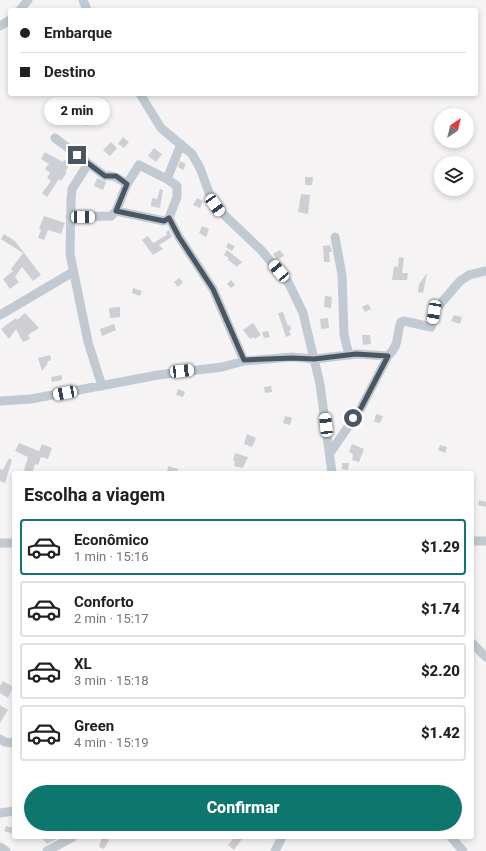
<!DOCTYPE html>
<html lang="pt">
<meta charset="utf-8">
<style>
:root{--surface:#fff;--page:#f6f6f6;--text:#202124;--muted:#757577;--line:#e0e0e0;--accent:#0f766e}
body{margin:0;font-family:Roboto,sans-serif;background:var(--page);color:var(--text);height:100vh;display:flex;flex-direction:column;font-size:15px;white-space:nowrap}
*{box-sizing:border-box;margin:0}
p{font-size:13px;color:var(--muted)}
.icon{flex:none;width:22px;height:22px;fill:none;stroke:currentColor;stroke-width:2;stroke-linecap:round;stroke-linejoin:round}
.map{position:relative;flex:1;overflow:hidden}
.panel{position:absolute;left:12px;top:471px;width:462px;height:368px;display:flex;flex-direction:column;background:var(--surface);border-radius:4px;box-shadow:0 2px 6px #0003}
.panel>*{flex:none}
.top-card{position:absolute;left:8px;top:8px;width:470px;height:88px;border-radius:4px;box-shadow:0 2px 6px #0003;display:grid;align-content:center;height:88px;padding:0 12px;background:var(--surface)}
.needle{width:26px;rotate:35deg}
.fabs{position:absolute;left:434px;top:108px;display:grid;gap:8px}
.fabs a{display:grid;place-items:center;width:40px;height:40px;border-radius:50%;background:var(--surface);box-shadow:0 2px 6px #0003;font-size:20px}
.end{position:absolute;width:18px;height:18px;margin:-9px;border:5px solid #4a5661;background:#fff;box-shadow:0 0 0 2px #fff}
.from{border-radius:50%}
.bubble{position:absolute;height:28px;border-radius:14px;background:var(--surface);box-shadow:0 2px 6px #0003;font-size:13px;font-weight:800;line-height:28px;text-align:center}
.car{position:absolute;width:12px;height:24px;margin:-12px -6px;border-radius:5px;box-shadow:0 0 3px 1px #0007;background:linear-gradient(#fff 24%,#345 0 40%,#fff 0 76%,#345 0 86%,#fff 0)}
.top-card b{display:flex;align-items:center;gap:14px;height:38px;font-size:15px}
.top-card b+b{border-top:1px solid var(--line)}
.top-card i{width:10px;height:10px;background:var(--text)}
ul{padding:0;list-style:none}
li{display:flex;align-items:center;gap:12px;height:56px;margin:0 8px 6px;padding:0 4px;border:2px solid var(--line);border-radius:4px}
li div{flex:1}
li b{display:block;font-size:15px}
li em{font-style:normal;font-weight:800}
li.current{border-color:var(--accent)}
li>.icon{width:36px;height:36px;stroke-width:1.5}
h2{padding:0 12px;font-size:18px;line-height:48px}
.primary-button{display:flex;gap:8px;margin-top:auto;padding:8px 12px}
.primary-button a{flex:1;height:46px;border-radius:24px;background:var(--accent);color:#fff;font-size:16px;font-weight:800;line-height:46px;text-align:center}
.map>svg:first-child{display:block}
</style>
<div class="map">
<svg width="486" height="851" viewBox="0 0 486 851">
<rect width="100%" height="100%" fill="#f5f3f3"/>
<path fill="#cdcfd5" d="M 86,115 L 92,120 L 87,126 L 81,121 Z
M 123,137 L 129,142 L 124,148 L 118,144 Z
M 111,142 L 117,148 L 110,156 L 103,150 Z
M 154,148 L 162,154 L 156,162 L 148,156 Z
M 45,152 L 63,162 L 64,160 L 70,164 L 65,172 L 67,172 L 61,181 L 59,179 L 47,197 L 42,193 L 51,181 L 47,178 L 50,173 L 45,169 L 49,164 L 41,159 Z
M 180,161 L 186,164 L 183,170 L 178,167 Z
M 305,177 L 313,177 L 312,185 L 305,185 Z
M 97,178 L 106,182 L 103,190 L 94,186 Z
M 160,189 L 163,190 L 160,208 L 151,206 L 152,198 L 157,199 Z
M 301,194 L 310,195 L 308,214 L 298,212 Z
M 197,198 L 203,201 L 200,208 L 193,205 Z
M 44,216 L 65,223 L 61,234 L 48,230 L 44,240 L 38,238 L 41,230 L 39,229 Z
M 202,226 L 209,229 L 206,237 L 199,233 Z
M 169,230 L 172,237 L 159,245 L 163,249 L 153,255 L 142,240 L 148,236 L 153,243 L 167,235 L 166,232 Z
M 4,234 L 15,241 L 41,275 L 33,281 L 22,267 L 15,277 L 19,282 L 10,289 L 3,279 L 13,271 L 11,269 L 23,253 L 1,239 Z
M 228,243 L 235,246 L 232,251 L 226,247 Z
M 330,245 L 332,252 L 329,252 L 330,262 L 324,262 L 323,246 Z
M 227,250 L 242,262 L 240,265 L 239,264 L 237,267 L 227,259 L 229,258 L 224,255 Z
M 280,250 L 284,256 L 277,260 L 273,254 Z
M 399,257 L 404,258 L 402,273 L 408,273 L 407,280 L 392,280 L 394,266 L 398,267 Z
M 427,273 L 423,293 L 418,292 L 419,284 Z
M 179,278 L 183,282 L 178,287 L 174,282 Z
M 231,280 L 235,285 L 231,288 L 227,284 Z
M 133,288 L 142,291 L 140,296 L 132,293 Z
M 325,296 L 332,297 L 331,308 L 324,307 Z
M 368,304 L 371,309 L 365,312 L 362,307 Z
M 120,307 L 120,317 L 110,318 L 109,308 Z
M 283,312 L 288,326 L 290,325 L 291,330 L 289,331 L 291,335 L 286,337 L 278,313 Z
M 25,313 L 39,328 L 28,335 L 30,339 L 23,342 L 16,329 L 9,339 L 1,329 L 16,318 L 17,320 Z
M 454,315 L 462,317 L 460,324 L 451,321 Z
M 328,318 L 329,328 L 321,329 L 320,319 Z
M 253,323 L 261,335 L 255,339 L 253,337 L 250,339 L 243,330 Z
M 114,324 L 116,330 L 102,336 L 100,329 Z
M 268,331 L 270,337 L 264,338 L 262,332 Z
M 362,335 L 370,335 L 371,344 L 363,345 Z
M 50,355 L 51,360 L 47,362 L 48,363 L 42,371 L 38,358 Z
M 62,375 L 62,380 L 52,382 L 51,377 Z
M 271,386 L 272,392 L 265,393 L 264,387 Z
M 178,389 L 185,392 L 183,397 L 176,395 Z
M 376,414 L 383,416 L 380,423 L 374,422 Z
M 285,416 L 292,418 L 290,425 L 283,423 Z
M 247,434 L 256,438 L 252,447 L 244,444 Z
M 19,443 L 39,451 L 42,444 L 52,448 L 48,459 L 41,457 L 38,465 L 35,464 L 32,473 L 24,470 L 28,457 L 15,451 Z
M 352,444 L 364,449 L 359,462 L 352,460 L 353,454 L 349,452 Z
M 440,445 L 447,447 L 445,453 L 438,450 Z
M 235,453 L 248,457 L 243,468 L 234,466 L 235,461 L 233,461 Z
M 9,458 L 12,460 L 5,483 L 0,481 L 0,469 L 3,470 Z
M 342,463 L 349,463 L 348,470 L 342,469 Z
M 168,466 L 178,469 L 177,473 L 167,473 Z
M 479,500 L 486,502 L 486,507 L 478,505 Z
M 3,681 L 13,687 L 8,698 L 0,693 L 0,686 Z
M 0,705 L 8,710 L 0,723 Z
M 6,826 L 14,828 L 14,834 L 4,831 Z
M 41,837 L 60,837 L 47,844 Z
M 102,837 L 108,837 L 107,839 L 109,840 L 104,849 L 99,847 Z
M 235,837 L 239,837 L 242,839 L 234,850 L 228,845 Z"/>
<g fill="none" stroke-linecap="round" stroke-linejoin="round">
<path stroke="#c1cad2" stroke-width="9" d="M 83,0 L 87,10
M 20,10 L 28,0
M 0,26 L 10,20
M 140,94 L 161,128 L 192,154 L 200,168 L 211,198 L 220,211 L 261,250 L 288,282 L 294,294 L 303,313 L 320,384 L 332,473
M 55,138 L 105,176 C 115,175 119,179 127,184
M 88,164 L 72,189 L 71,201 L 70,254 L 88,342 L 102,386
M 116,211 L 164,221 L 169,218 L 177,197 L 177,186 L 167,179 L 181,144
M 70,217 L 111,216 L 116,211 L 127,184 L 139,165 L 167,179
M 169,218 L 179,237 L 213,289 L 244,361
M 335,237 L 342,275 L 344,335 L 349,355
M 0,315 L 73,272
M 0,401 L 31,399 L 158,375 L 222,367 L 244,361 L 292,357 L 314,359 L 357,354 L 388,356
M 330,453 L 361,408 L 388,356 C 400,345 396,335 401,322 L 404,321 L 431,327 L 436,309 L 460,281 L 469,275 L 486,271
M 472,541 L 486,541
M 0,543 L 14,543
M 472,643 L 486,657
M 0,739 L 5,742 L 14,743
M 0,813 L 14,811
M 451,837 L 463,851
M 0,847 L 6,851
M 47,851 L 73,837
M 275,851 L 282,837"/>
</g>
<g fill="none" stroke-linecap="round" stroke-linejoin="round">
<path stroke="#4a5661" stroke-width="5" d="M 77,155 L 105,176 L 116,176 L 127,184 L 116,211 L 164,221 L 169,218 L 179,237 L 213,289 L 244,360 L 292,358 L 314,359 L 356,354 L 388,356 L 361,408 L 353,418"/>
</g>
</svg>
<div class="fabs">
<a><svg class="needle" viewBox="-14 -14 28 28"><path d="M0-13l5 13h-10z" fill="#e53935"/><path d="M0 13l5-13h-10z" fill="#757577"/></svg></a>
<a><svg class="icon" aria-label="layers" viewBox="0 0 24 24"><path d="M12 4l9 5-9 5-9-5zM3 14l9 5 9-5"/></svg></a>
</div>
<i class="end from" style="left:353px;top:418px"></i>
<i class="end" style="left:77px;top:155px"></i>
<div class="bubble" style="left:44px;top:97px;width:66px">2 min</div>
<i class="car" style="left:215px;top:205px;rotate:145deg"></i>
<i class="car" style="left:83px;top:217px;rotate:91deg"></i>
<i class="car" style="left:279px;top:271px;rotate:320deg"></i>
<i class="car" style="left:434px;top:312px;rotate:189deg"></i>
<i class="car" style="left:182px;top:371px;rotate:84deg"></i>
<i class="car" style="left:65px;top:393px;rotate:259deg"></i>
<i class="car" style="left:326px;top:425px;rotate:354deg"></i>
<div class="top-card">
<b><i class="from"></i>Embarque</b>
<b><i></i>Destino</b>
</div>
<section class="panel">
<h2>Escolha a viagem</h2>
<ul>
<li class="current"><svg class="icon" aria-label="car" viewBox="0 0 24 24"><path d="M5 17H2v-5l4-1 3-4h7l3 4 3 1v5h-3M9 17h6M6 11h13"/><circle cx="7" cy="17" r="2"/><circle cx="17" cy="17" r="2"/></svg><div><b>Econômico</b><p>1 min · 15:16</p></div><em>$1.29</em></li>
<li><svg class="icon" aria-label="car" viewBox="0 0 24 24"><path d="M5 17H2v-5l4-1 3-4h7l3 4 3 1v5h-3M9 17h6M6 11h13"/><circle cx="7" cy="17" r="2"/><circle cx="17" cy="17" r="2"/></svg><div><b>Conforto</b><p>2 min · 15:17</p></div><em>$1.74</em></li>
<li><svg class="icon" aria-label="car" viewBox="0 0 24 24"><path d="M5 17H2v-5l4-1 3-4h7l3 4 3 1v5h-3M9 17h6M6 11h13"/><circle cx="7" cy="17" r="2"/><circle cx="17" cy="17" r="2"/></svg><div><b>XL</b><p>3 min · 15:18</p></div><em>$2.20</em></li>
<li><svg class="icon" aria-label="car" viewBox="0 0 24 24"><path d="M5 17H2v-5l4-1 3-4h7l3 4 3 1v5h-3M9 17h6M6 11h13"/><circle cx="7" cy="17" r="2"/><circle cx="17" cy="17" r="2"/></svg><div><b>Green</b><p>4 min · 15:19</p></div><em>$1.42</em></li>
</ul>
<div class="primary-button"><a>Confirmar</a></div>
</section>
</div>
